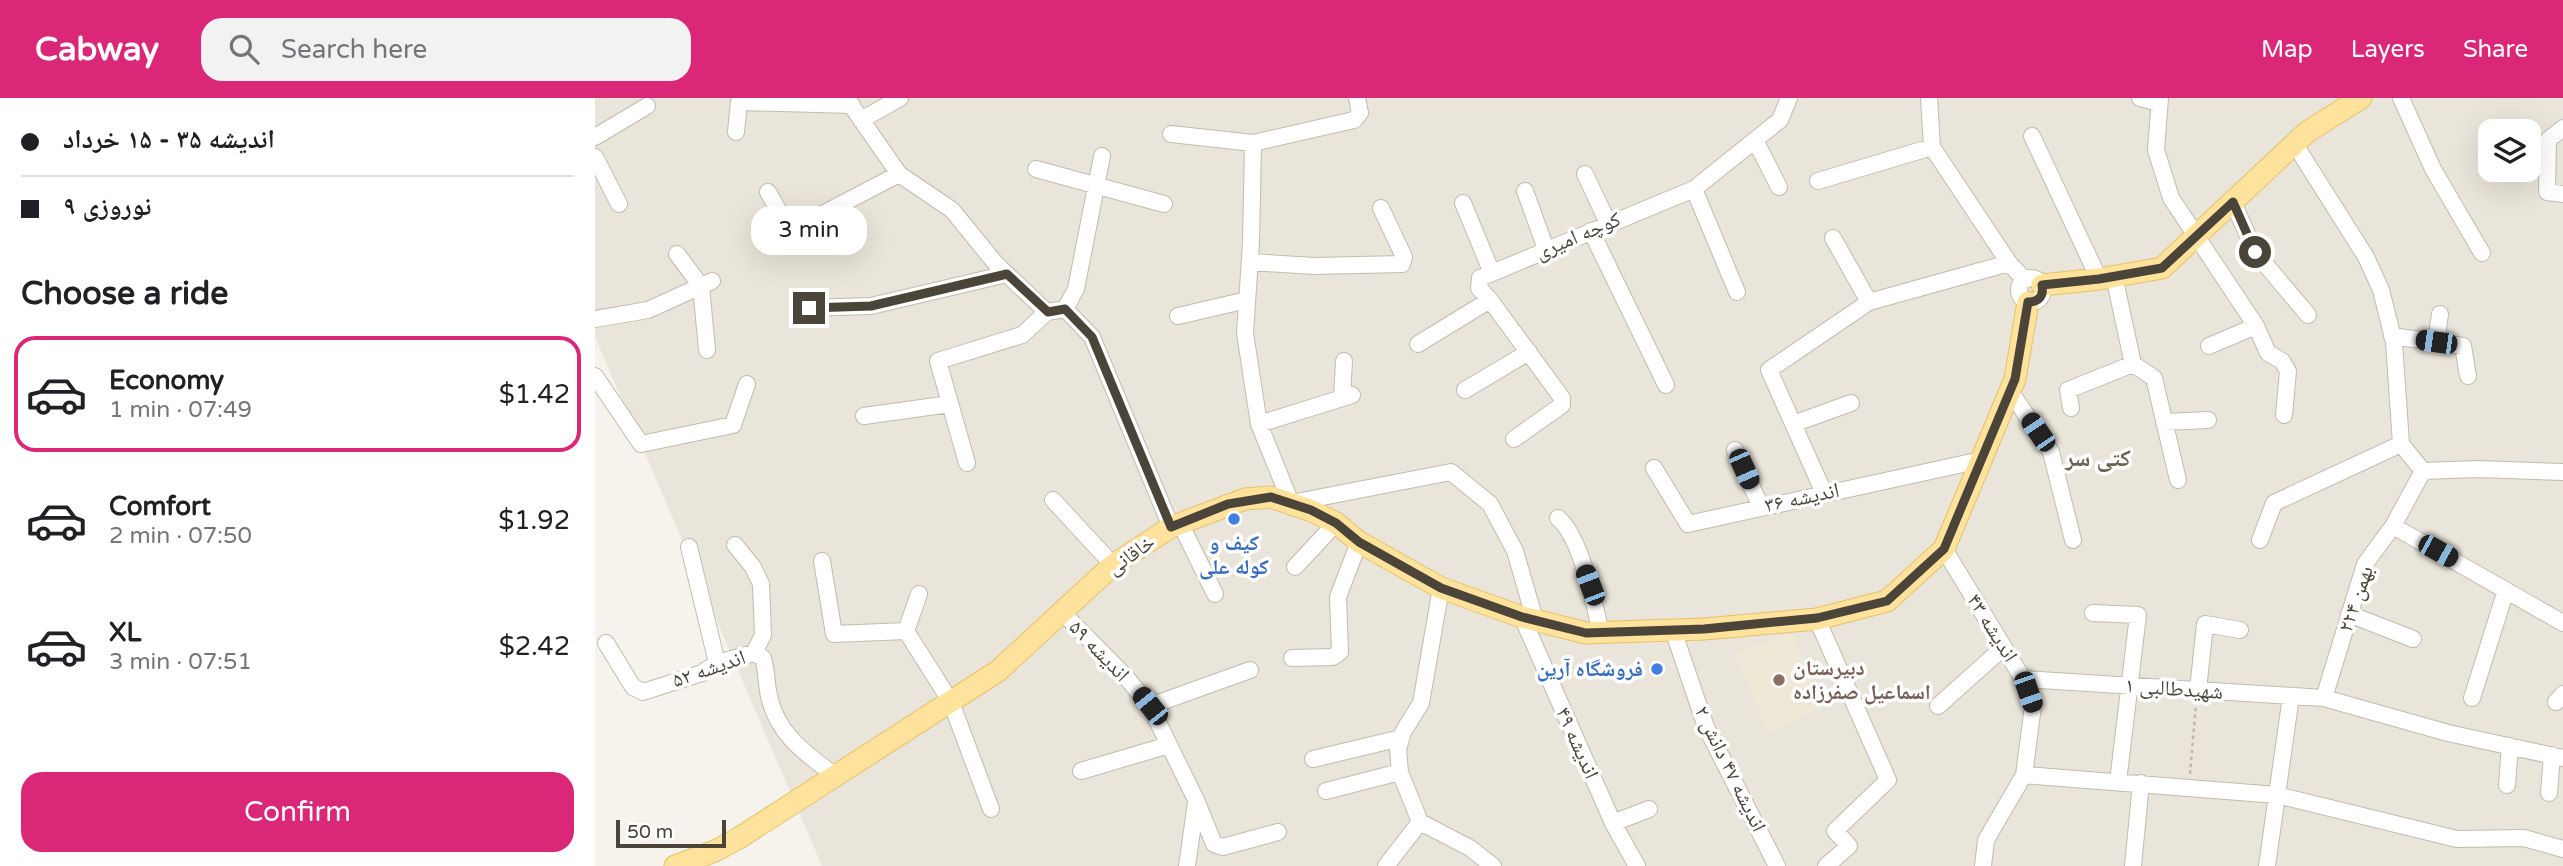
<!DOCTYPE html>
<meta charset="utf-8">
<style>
:root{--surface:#fff;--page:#f2f2f2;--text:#202124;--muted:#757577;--line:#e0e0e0;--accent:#db2777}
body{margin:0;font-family:"Varela Round","Noto Naskh Arabic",sans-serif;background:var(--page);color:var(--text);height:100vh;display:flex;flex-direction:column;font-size:26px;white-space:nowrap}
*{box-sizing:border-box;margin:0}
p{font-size:23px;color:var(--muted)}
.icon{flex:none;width:38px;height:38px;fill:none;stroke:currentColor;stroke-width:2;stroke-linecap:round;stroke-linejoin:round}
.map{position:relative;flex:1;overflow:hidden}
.drawer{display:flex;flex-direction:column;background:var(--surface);width:595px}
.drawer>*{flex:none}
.top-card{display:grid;align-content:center;height:154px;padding:0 21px;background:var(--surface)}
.controls{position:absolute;left:1883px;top:21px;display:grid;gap:14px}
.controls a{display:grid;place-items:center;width:63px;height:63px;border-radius:14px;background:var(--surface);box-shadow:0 7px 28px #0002;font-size:35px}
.scale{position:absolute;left:21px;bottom:18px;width:110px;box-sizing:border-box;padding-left:7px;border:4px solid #4b4439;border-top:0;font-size:19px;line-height:24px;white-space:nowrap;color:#4b4439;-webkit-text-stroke:5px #fff;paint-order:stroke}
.end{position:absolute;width:32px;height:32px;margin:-16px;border:9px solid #4b4439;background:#fff;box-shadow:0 0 0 4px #fff}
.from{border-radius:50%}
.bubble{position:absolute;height:49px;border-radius:21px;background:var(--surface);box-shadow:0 7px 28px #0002;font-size:23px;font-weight:600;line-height:49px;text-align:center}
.car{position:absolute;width:21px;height:42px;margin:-21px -10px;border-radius:9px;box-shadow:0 0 5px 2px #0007;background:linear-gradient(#222 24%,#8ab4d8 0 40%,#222 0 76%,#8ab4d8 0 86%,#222 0)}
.top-card b{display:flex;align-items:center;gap:24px;height:66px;font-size:26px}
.top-card b+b{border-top:2px solid var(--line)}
.top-card i{width:18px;height:18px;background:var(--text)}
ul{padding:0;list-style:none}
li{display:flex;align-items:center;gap:21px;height:116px;margin:0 14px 10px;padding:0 7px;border:4px solid transparent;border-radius:21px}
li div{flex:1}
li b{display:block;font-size:26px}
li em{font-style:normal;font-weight:600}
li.on{border-color:var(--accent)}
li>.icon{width:63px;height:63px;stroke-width:1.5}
h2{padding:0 21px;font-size:32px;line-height:84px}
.cta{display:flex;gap:14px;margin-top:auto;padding:14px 21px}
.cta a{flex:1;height:80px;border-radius:21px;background:var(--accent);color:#fff;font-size:28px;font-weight:600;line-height:80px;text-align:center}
header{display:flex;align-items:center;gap:42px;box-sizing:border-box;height:98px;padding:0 35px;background:var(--accent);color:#fff}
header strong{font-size:33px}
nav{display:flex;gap:38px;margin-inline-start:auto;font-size:24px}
.search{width:490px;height:63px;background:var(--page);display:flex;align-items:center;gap:18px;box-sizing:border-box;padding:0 24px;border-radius:21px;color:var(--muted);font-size:26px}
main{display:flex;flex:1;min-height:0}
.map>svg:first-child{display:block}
</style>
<header>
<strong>Cabway</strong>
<div class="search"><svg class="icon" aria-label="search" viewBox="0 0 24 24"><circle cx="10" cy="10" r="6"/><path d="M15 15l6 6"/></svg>Search here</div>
<nav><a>Map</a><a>Layers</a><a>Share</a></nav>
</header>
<main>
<section class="drawer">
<div class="top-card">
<b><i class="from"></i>اندیشه ۳۵ - ۱۵ خرداد</b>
<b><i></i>نوروزی ۹</b>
</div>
<h2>Choose a ride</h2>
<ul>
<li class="on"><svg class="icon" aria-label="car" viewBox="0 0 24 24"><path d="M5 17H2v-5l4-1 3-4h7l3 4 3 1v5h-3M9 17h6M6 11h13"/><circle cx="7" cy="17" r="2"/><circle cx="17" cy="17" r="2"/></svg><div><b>Economy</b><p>1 min · 07:49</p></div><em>$1.42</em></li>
<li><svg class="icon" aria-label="car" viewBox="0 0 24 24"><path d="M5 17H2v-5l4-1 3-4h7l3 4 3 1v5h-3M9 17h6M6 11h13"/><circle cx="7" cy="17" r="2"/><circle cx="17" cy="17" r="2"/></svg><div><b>Comfort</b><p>2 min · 07:50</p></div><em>$1.92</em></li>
<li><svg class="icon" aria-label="car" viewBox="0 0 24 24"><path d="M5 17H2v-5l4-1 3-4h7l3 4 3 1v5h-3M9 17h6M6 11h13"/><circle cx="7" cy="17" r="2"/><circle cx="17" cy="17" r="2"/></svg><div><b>XL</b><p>3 min · 07:51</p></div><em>$2.42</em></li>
</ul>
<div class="cta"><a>Confirm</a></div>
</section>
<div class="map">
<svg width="1968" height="768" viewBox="0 0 1968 768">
<rect width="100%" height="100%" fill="#f6f3ec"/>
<path fill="#eae5da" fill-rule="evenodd" d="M 0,0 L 1968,0 L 1968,768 L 227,768 L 0,239 ZM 1895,33 L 1934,33 L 1934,72 L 1895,72 Z"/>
<path fill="#efe8d6" d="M 1197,535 L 1228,609 L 1174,635 L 1140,555 Z"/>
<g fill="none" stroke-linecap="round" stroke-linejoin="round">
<defs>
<path id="minor" d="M 251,0 L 304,76 L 357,112 L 401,166 L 452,214 L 470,211
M 762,0 L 765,15 L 759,22 L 658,45 L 656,145 L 650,235 L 664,326 L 696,405 L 856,374 L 895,406 L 920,453 L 940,522
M 1334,0 L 1337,49 L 1414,165 L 1430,182
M 1545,0 L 1564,5
M 1565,0 L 1561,52 L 1576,100 L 1661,228 L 1673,255 L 1687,263 L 1693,273 L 1689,317
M 1806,0 L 1838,71 L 1887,155
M 266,22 L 305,0
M 1968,30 L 1953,42 L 1952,94 L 1968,96
M 141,34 L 144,4 L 257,7
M 576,36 L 658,45
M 1437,38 L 1504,181
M 0,39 L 52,8
M 1160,42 L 1184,89
M 1699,45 L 1771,159 L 1786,192 L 1799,244 L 1806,346 L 1828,373
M 0,59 L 24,106
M 441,71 L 569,106
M 990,76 L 1013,125
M 1223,83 L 1337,49
M 1099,91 L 1142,194
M 930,93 L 951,151
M 173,94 L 195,133 L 304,76
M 1638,104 L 1660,154 L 1713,217
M 868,105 L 897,175
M 996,133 L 1071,287
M 1238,140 L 1274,204
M 82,156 L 106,188 L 112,252
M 655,164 L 719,168 L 807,166 L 809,159 L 786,110
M 1519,178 L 1538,266 L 1559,280 L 1583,382
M1424 192a12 12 0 1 1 24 0a12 12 0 1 1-24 0Z
M 214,210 L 276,208 L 412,176
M 470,211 L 497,239 L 576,429
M 470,211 L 481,191 L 507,58
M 583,218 L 652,202
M 0,221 L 53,212 L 117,183
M 1797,238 L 1868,248 L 1873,278
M 1841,244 L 1845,216
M 823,246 L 895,202
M 1614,248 L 1661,228
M 0,278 L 46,346 L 138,327 L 152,286
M 870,292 L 934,254
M 1415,293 L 1456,354 L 1478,442
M 747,300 L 749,263
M 1476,310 L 1473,292 L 1538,266
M 269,318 L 355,306
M 1569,324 L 1613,322
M 664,326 L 757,297
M 1198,326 L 1256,305
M 919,341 L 967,307 L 967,300 L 895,202 L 884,190 L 885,180 L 1099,91 L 1185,22 L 1194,0
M 1140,352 L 1166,409
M 372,365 L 343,263 L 427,237 L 452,214
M 1059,370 L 1093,426 L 1386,362
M 1828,373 L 1883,371 L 1968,374
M 1229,395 L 1174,272 L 1274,204 L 1414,165
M 458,402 L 518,467
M 963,420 C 986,439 999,505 1006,535
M 585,425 L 620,496
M 1798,428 L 1968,525
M 1665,442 L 1679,405 L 1806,346
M 140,447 L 158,469 L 166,486 L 168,537 L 159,555
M 94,449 L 122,565
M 1349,451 L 1428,581 L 1438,608 L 1429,677 L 1391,742 L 1388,768
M 227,463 L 239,536 L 311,533 L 356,604 L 396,711
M 700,469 L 741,425
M 467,514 L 530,578 L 555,608 L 601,702 L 619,746 L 628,749 L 683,734
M 1498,515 L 1543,517 L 1523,684
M 1754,516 L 1818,541
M 927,519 L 1018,725 L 1042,768
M 1222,521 L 1293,682 L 1240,733 L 1254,748 L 1231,768
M 1078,532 L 1111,629 L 1182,768
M 311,533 L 324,496
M 11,545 L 38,589 L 48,594 L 107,575 L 122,565 L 159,555 L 168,560 C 172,573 171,585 174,598 C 182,636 210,655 239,677
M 697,560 L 738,559 L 745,554 L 743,499 L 764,444
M 1428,581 L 1729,600 L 1853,635 L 1968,660
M 1603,592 L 1610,526 L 1645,532
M 1729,600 L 1770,466 L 1798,428 L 1828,373
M 1877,600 L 1911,492
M 1961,604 L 1968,596
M 555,608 L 655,572
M 1343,608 L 1409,549
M 718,661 L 806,640
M 486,673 L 574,647
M 1429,677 L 1682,697 L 1862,741 L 1929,740 L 1968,751
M 1912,687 L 1915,648
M 731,693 L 805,674
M 1954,695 L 1957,657
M 825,724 L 875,750 L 898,768
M 1018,725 L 1054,711
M 592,768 L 601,705
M 791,768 L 825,724 L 805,674 L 803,651 L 808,634 L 826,605 L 846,490
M 1538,768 L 1546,685
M 1672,768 L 1696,598"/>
<path id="major" d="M 1447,187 L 1504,181 L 1567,170 L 1712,34 L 1766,0
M 80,768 L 120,753 L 144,740 L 403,573 L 518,467 L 576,429 L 650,401 L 676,399 L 717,413 L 741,425 L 764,444 L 846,490 L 927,519 L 991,535 L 1109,531 L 1222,521 L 1292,503 L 1349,451 L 1420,281 L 1433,204"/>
</defs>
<use href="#minor" stroke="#c2bbae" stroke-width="18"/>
<use href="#major" stroke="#e6c16a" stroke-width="23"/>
<path stroke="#c4b79f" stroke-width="2.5" stroke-dasharray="3.5 3.5" stroke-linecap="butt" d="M 1595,676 L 1601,606"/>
<use href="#minor" stroke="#fff" stroke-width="16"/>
<use href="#major" stroke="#ffe39c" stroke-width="21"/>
</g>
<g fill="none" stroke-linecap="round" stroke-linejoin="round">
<path stroke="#4b4439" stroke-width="9" d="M 214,210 L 276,208 L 412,176 L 453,214 L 470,211 L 497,239 L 576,429 L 633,406 L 676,399 L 716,412 L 741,425 L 764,444 L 846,490 L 927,519 L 991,535 L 1109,531 L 1222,520 L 1292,503 L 1349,451 L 1420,281 L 1433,204 C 1444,204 1449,198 1447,187 L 1504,181 L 1567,170 L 1638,104 L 1660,154"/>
</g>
<g fill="#3f7fe0" stroke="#fff" stroke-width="2.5">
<circle cx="639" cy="421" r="7"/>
<circle cx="1062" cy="571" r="7"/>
</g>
<circle fill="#8d6e63" stroke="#fff" stroke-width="2.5" cx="1184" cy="582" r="7"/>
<g text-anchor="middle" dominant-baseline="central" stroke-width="7" stroke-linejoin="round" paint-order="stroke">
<g font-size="21" fill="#4b4439" stroke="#fff">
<text transform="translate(983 138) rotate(-23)">کوچه امیری</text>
<text transform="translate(1207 400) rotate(-12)">اندیشه ۳۶</text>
<text transform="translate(536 457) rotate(-35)">خاقانی</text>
<text transform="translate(1761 501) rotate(-71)">۲۲بهمن ۴</text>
<text transform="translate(1397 530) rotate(58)">اندیشه ۴۳</text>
<text transform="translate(504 553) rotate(46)">اندیشه ۵۹</text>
<text transform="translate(114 571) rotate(-19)">اندیشه ۵۲</text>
<text transform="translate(1579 591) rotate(4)">شهیدطالبی ۱</text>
<text transform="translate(982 645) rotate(66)">اندیشه ۴۹</text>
<text transform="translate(1135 671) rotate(64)">اندیشه ۴۷ دانش ۲</text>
</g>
<g font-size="21" font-weight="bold" fill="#366cbe" stroke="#fff">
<text x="639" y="445">کیف و<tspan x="639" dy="24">کوله علی</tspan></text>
<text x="1048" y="571" text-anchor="end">فروشگاه آرین</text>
</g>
<g font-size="21" font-weight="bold" fill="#785e54" stroke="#fff" text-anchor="start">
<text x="1198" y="570">دبیرستان<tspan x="1198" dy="24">اسماعیل صفرزاده</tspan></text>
</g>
<g font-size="23" font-weight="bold" fill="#6e6250" stroke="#fff">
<text x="1503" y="361">کتی سر</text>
</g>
</g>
</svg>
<div class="controls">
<a><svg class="icon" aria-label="layers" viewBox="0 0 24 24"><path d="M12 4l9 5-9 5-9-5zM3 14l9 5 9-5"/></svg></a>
</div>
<div class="scale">50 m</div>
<i class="end from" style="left:1660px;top:154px"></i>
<i class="end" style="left:214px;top:210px"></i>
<div class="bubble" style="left:156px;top:108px;width:116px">3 min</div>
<i class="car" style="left:1841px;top:244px;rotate:278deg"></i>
<i class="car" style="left:1443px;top:334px;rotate:326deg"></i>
<i class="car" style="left:1149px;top:371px;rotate:156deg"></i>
<i class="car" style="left:1843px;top:453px;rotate:119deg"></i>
<i class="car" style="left:995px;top:487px;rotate:339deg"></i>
<i class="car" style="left:1433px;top:594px;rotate:161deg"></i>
<i class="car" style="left:555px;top:608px;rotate:321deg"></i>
</div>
</main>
